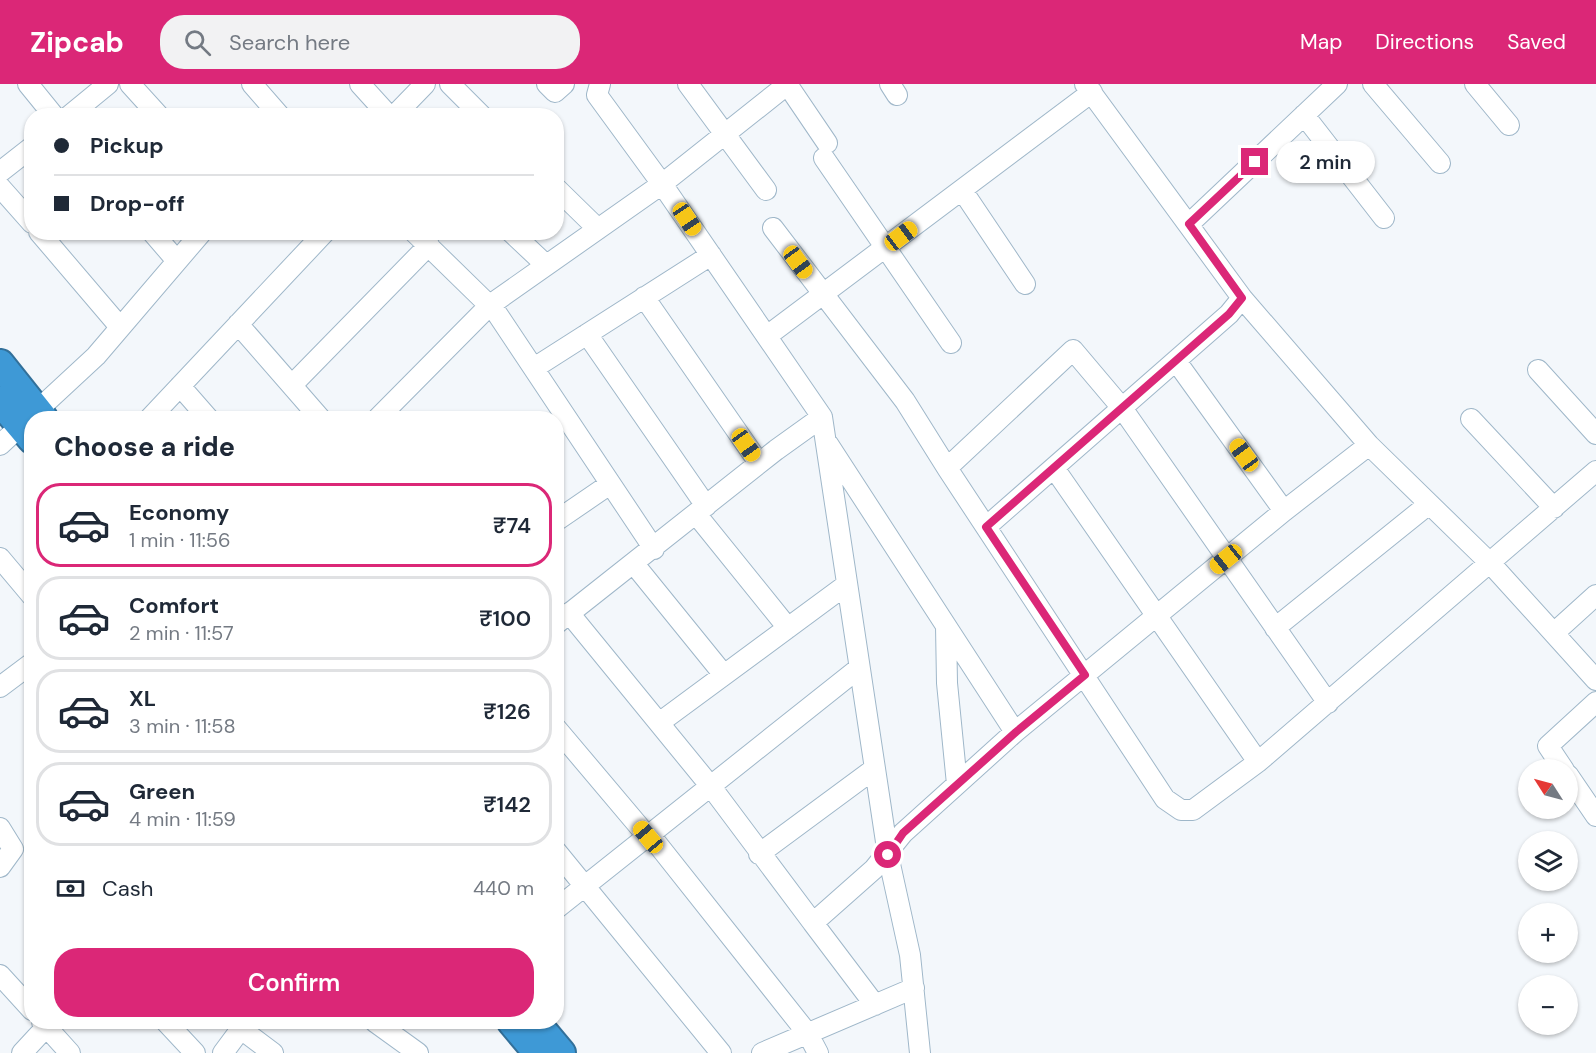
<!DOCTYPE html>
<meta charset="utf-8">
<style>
:root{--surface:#fff;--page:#f2f2f3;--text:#1f2937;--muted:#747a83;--line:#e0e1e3;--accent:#db2777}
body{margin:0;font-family:"DM Sans",sans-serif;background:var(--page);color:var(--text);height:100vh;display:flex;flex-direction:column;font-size:22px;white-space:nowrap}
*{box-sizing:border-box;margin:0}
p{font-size:20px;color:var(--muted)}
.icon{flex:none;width:33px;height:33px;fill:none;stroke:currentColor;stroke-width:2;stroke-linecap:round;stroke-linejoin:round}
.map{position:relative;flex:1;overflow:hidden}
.details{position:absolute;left:24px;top:327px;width:540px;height:618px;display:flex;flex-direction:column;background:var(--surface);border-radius:24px;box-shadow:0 2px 4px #0004}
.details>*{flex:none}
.hud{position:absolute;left:24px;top:24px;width:540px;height:132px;border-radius:24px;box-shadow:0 2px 4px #0004;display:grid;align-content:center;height:132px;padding:0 30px;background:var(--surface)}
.needle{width:39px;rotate:306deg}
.tools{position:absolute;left:1518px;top:675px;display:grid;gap:12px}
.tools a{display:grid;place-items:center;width:60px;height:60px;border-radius:50%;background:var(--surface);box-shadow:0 2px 4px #0004;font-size:30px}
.end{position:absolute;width:27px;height:27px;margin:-14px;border:8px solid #db2777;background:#fff;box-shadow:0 0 0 3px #fff}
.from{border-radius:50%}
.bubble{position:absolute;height:42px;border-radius:21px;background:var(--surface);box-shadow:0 2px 4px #0004;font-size:20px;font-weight:600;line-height:42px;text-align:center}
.car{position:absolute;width:18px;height:36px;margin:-18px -9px;border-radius:8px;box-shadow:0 0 4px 2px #0007;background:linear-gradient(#f5c518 24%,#345 0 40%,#f5c518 0 76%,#345 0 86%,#f5c518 0)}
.hud b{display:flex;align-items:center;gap:21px;height:57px;font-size:22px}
.hud b+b{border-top:2px solid var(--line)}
.hud i{width:15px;height:15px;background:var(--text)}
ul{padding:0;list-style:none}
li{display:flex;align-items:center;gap:18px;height:84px;margin:0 12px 9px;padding:0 18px;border:3px solid var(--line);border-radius:24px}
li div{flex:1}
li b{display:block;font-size:22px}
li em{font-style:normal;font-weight:600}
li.selected{border-color:var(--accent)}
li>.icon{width:54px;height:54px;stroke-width:1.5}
h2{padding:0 30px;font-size:27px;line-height:72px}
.pay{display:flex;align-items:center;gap:15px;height:66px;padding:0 30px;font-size:22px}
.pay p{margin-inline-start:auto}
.button{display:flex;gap:12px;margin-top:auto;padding:12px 30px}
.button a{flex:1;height:69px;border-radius:24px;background:var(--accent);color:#fff;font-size:24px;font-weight:600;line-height:69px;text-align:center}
header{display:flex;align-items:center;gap:36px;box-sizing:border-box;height:84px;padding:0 30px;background:var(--accent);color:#fff}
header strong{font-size:28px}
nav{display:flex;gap:33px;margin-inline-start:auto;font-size:21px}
.search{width:420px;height:54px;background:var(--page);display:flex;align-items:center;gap:15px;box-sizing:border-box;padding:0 21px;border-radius:24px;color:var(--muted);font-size:22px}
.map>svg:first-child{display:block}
</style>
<header>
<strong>Zipcab</strong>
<div class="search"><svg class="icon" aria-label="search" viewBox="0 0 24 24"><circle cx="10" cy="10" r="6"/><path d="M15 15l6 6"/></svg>Search here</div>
<nav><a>Map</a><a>Directions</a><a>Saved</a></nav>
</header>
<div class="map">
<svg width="1596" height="969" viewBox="0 0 1596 969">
<rect width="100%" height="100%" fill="#f3f7fb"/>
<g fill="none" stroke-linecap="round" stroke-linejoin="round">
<defs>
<path id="minor" d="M 28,0 L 54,32
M 130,0 L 159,32
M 252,0 L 280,32
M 360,0 L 389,32
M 450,0 L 482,32
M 547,0 L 555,8 L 564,0
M 600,0 L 597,11 L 662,100 L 822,333 L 888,771 L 910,871 L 920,969
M 688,0 L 766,106
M 787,0 L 827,59
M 890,0 L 897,11
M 1085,0 L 1242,214 L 1369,361 L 1491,480 L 1596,596
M 1373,0 L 1440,79
M 1475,0 L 1509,41
M 1304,31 L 1384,134
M 69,32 L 108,0
M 394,32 L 425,0
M 824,74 L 951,259
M 0,88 L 32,63
M 0,103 L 32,139
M 556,104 L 598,145
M 962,106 L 1025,200
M 1189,140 L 1337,0
M 773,144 L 905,317 L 947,384 L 1073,266 L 1122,324 L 1328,619
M 39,148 L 120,243
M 152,148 L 177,177
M 414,148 L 496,228 L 654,465
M 511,148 L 546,181
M 644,213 L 759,379
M 238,240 L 320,334
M 587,250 L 706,422
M 767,252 L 1092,8
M 1176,277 L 1284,427
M 534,284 L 711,171
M 1538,286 L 1596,350
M 293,300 L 429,161
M 180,302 L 208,334
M 150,334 L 325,148
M 378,334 L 490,221 L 662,100 L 788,0
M 1471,335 L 1554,424
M 828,360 L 1015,648
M 0,361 L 96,272 L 202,148
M 947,384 L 1165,715 L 1181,726 L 1193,726 L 1258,678 L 1596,387
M 1054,384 L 1258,678
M 696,430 L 788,544
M 556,437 L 610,400
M 986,443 L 1229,230 L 1242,214
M 0,474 L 32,512
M 634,480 L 724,591
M 569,529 L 712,704 L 813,839 L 874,785 L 903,749 L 1015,648 L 1284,427 L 1369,361
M 556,540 L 776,366 L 822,333
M 946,542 L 947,599 L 957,700
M 1275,544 L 1429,420
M 1554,549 L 1596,511
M 0,603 L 32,579
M 659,639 L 846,501
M 556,644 L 648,753
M 1564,686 L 1548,662 L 1596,618
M 1568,691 L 1596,732
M 0,744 L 13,765 L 0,783
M 651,752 L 808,950 L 818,969
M 556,767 L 721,969
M 759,770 L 874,685
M 556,825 L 859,584
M 813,839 L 875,921
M 0,891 L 32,926
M 42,938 L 70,969
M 166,938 L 195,969
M 375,938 L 418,969
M 241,945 L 273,969
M 22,969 L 47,942
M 223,969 L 246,938
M 762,969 L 914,904"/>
<path id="highway" d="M 0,280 L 43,334
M 0,317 L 32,355
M 512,938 L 538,969
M 535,938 L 561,969"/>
</defs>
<use href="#minor" stroke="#9fb7c9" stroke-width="22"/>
<use href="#highway" stroke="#32709a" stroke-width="32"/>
<use href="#minor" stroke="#fff" stroke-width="20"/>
<use href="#highway" stroke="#3e99d6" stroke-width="28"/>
</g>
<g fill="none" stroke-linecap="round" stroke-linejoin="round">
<path stroke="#db2777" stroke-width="8" d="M 888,771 L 903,749 L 1016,648 L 1085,591 L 986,443 L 1229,230 L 1242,214 L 1189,140 L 1255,78"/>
</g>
</svg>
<div class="tools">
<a><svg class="needle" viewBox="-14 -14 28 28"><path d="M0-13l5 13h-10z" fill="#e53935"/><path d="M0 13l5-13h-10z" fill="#747a83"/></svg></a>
<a><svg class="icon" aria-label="layers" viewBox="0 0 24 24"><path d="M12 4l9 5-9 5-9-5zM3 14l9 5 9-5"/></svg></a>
<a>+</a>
<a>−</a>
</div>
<i class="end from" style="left:888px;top:771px"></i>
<i class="end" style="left:1255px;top:78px"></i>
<div class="bubble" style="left:1276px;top:57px;width:99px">2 min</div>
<i class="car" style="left:687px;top:135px;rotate:146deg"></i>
<i class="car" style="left:901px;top:152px;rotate:53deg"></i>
<i class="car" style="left:798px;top:178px;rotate:144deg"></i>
<i class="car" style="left:746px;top:361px;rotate:145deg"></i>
<i class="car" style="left:1244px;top:371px;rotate:324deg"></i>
<i class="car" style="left:1226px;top:475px;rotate:231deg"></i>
<i class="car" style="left:648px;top:753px;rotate:320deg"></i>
<div class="hud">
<b><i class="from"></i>Pickup</b>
<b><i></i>Drop-off</b>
</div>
<section class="details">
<h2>Choose a ride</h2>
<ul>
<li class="selected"><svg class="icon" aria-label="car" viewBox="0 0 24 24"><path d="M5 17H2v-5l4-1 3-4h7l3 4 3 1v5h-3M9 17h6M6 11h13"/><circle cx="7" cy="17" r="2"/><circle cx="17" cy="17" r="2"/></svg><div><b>Economy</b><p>1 min · 11:56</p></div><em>₹74</em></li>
<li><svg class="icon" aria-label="car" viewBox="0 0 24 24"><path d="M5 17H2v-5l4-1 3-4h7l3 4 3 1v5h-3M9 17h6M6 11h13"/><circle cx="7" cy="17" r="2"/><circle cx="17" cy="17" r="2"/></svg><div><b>Comfort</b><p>2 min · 11:57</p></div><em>₹100</em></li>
<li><svg class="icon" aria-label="car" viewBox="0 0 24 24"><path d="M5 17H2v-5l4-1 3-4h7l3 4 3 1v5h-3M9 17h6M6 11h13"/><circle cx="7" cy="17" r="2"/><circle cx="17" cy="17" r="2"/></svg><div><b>XL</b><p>3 min · 11:58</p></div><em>₹126</em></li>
<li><svg class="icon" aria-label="car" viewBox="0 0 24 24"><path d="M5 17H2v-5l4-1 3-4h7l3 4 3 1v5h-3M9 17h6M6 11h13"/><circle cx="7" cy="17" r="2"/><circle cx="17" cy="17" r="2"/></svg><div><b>Green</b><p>4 min · 11:59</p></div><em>₹142</em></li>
</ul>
<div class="pay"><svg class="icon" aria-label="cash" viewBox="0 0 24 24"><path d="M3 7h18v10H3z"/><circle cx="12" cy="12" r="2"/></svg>Cash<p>440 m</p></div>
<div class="button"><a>Confirm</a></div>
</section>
</div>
